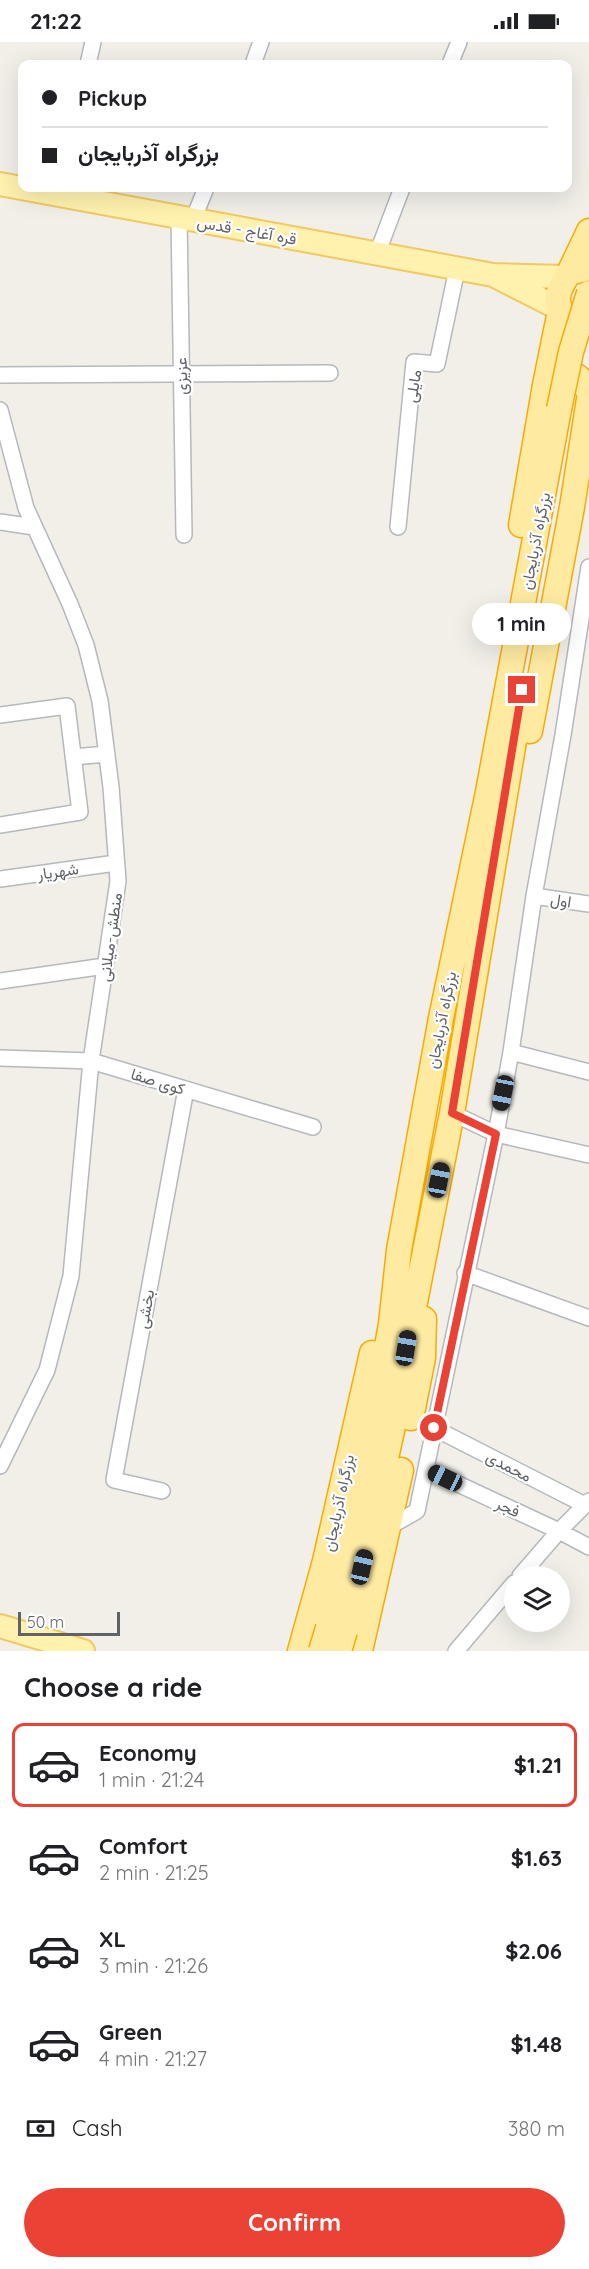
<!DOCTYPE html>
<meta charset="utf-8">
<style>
:root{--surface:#fff;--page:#f6f6f6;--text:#202124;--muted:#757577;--line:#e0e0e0;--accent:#ea4335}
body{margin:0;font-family:Quicksand,Vazirmatn,sans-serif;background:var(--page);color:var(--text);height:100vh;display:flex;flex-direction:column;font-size:22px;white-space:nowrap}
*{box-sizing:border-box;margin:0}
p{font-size:20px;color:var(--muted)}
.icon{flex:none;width:33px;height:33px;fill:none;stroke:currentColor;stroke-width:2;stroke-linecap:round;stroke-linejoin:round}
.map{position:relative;height:1609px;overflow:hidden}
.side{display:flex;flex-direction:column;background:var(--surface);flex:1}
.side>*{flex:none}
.banner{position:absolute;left:18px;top:18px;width:554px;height:132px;border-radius:12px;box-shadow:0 6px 24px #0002;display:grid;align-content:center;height:132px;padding:0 24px;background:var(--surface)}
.tools{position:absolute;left:504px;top:1524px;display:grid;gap:12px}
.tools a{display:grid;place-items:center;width:66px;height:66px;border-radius:50%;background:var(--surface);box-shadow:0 6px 24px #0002;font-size:30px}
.scale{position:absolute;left:18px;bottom:15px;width:102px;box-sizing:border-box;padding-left:6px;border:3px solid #5f6368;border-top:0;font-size:16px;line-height:21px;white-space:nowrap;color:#5f6368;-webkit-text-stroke:4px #fff;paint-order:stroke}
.end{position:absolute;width:27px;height:27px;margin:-14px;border:8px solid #ea4335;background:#fff;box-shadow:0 0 0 3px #fff}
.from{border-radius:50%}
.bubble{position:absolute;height:42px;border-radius:21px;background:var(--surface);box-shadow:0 6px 24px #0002;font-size:20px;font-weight:700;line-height:42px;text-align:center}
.car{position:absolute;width:18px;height:36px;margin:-18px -9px;border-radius:8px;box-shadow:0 0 4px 2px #0007;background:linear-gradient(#222 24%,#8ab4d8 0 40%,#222 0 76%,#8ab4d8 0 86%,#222 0)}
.banner b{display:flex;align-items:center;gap:21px;height:57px;font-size:22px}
.banner b+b{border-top:2px solid var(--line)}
.banner i{width:15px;height:15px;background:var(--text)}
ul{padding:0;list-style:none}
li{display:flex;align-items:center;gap:18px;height:84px;margin:0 12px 9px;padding:0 12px;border:3px solid transparent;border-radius:12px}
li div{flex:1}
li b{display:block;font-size:22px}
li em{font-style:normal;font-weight:700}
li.selected{border-color:var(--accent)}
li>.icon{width:54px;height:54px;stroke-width:1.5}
h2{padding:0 24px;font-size:27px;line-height:72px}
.pay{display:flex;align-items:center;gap:15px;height:66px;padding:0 24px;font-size:22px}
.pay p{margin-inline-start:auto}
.action{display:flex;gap:12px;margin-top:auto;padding:12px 24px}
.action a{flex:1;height:69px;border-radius:36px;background:var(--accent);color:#fff;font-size:24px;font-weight:700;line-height:69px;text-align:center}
.status{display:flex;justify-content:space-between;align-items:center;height:42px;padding:0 30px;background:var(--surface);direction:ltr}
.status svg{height:16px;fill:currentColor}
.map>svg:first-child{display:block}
</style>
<div class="status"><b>21:22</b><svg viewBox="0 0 49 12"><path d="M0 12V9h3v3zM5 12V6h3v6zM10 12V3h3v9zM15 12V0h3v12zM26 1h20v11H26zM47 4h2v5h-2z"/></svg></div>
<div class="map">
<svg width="589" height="1609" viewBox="0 0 589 1609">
<rect width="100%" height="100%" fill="#f1efe8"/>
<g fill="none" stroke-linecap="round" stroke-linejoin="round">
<defs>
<path id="minor" d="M 88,22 L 93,0
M 253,22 L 261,0
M 450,22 L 459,0
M 179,175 L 184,493
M 193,178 L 206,146
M 377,212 L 402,146
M 0,333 L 330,331
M 0,368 L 26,466 L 70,562 L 86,603 L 100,659 L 111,745 L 118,839 L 91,1019 L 71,1234 L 47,1328 L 0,1424
M 0,480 L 34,485
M 398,485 L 414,320 L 437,322 L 457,227
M 589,525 L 563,693 L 534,854 L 511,1010 L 496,1092 L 589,1113
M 0,673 L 67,664 L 80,770 L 0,783
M 73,715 L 107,712
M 0,837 L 116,821
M 534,854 L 589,862
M 0,939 L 105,924
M 511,1010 L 589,1030
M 0,1016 L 91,1019 L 313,1085
M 465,1231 L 589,1276
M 434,1386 L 585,1463
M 426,1427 L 559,1489 L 589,1505
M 162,1449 L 114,1438 L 186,1047
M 389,1485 L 417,1469 L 496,1092 L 452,1071
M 520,1534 L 559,1489 L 589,1459
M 456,1609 L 514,1541"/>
<path id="primary" d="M 0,142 L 493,233
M 558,266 L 493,233 L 566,235
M 0,1584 L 83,1609"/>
<path id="trunk" d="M 569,231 L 589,189
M 570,281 C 552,261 556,251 569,231 L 589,226
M 551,337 C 566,322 583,335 589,351
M 521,483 L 545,343 L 560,269
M 530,689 L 572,465 L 589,357
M 411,1376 L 423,1316 L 424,1277
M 328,1586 L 364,1433 L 391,1282 L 399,1208 L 441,976 L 488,750 L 559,367
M 345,1589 L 362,1525 L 397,1366 L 410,1286 L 452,1071 L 520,663
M 300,1609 L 325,1519 L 372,1311
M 360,1609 L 401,1428"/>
</defs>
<use href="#minor" stroke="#b5b8bc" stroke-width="18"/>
<use href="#primary" stroke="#f2c960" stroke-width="26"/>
<use href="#trunk" stroke="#f9ab00" stroke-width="27"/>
<use href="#minor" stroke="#fff" stroke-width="15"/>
<use href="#primary" stroke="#fff2af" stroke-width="22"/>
<use href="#trunk" stroke="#feeaa1" stroke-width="24"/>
<defs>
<path id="trunk-bridge" d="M 559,367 L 571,310 L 589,251
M 321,1609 L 328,1586
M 339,1609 L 345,1589"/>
</defs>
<use href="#trunk-bridge" stroke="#f9ab00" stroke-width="27" stroke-linecap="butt"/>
<use href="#trunk-bridge" stroke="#feeaa1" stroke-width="24"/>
</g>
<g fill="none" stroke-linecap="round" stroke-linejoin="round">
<path stroke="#ea4335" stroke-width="8" d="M 434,1386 L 496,1092 L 452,1071 L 522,648"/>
</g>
<g text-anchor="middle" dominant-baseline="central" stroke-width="4.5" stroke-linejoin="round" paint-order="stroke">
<g font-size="16" fill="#5f6368" stroke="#fff">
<text transform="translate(247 188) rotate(10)">قره آغاج - قدس</text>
<text transform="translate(181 334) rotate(-91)">عزیزی</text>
<text transform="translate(413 344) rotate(-81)">مایلی</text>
<text transform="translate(535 499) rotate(-79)">بزرگراه آذربایجان</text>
<text transform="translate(58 829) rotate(-8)">شهریار</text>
<text transform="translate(561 858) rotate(9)">اول</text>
<text transform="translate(110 895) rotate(-82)">منطش-میلانی</text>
<text transform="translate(441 978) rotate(-79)">بزرگراه آذربایجان</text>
<text transform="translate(158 1039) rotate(17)">کوی صفا</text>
<text transform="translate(145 1267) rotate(-80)">بخشی</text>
<text transform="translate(509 1424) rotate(27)">محمدی</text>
<text transform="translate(338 1461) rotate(-78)">بزرگراه آذربایجان</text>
<text transform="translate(508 1465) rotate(25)">فجر</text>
</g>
</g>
</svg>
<div class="tools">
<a><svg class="icon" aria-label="layers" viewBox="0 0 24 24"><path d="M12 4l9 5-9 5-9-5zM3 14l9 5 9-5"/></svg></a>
</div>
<div class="scale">50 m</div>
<i class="end from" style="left:434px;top:1386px"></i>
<i class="end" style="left:522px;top:648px"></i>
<div class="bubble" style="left:472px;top:561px;width:99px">1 min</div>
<i class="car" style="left:503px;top:1051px;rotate:191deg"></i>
<i class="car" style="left:439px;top:1138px;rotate:11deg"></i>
<i class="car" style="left:406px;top:1306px;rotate:9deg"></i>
<i class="car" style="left:445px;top:1436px;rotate:295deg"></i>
<i class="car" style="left:362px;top:1525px;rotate:13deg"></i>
<div class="banner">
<b><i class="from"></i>Pickup</b>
<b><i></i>بزرگراه آذربایجان</b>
</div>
</div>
<section class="side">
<h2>Choose a ride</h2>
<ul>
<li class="selected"><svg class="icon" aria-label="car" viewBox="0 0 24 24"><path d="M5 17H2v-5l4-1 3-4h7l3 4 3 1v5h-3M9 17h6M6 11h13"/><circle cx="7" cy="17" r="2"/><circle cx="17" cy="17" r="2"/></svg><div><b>Economy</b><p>1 min · 21:24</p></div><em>$1.21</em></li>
<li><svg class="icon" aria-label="car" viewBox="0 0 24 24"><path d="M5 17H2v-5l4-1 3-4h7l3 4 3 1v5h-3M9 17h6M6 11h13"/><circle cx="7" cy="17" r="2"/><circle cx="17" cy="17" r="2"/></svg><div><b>Comfort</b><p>2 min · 21:25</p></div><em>$1.63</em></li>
<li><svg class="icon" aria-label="car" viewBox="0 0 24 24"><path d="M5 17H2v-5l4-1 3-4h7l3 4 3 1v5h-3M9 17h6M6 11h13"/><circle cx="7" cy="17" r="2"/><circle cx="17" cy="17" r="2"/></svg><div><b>XL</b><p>3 min · 21:26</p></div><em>$2.06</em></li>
<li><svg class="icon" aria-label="car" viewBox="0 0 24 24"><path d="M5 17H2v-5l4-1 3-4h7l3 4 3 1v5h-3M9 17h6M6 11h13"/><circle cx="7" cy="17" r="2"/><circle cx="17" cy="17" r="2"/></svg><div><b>Green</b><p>4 min · 21:27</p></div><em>$1.48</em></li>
</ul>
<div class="pay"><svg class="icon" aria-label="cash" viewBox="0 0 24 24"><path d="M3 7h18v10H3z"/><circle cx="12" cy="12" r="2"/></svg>Cash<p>380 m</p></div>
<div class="action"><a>Confirm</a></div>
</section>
